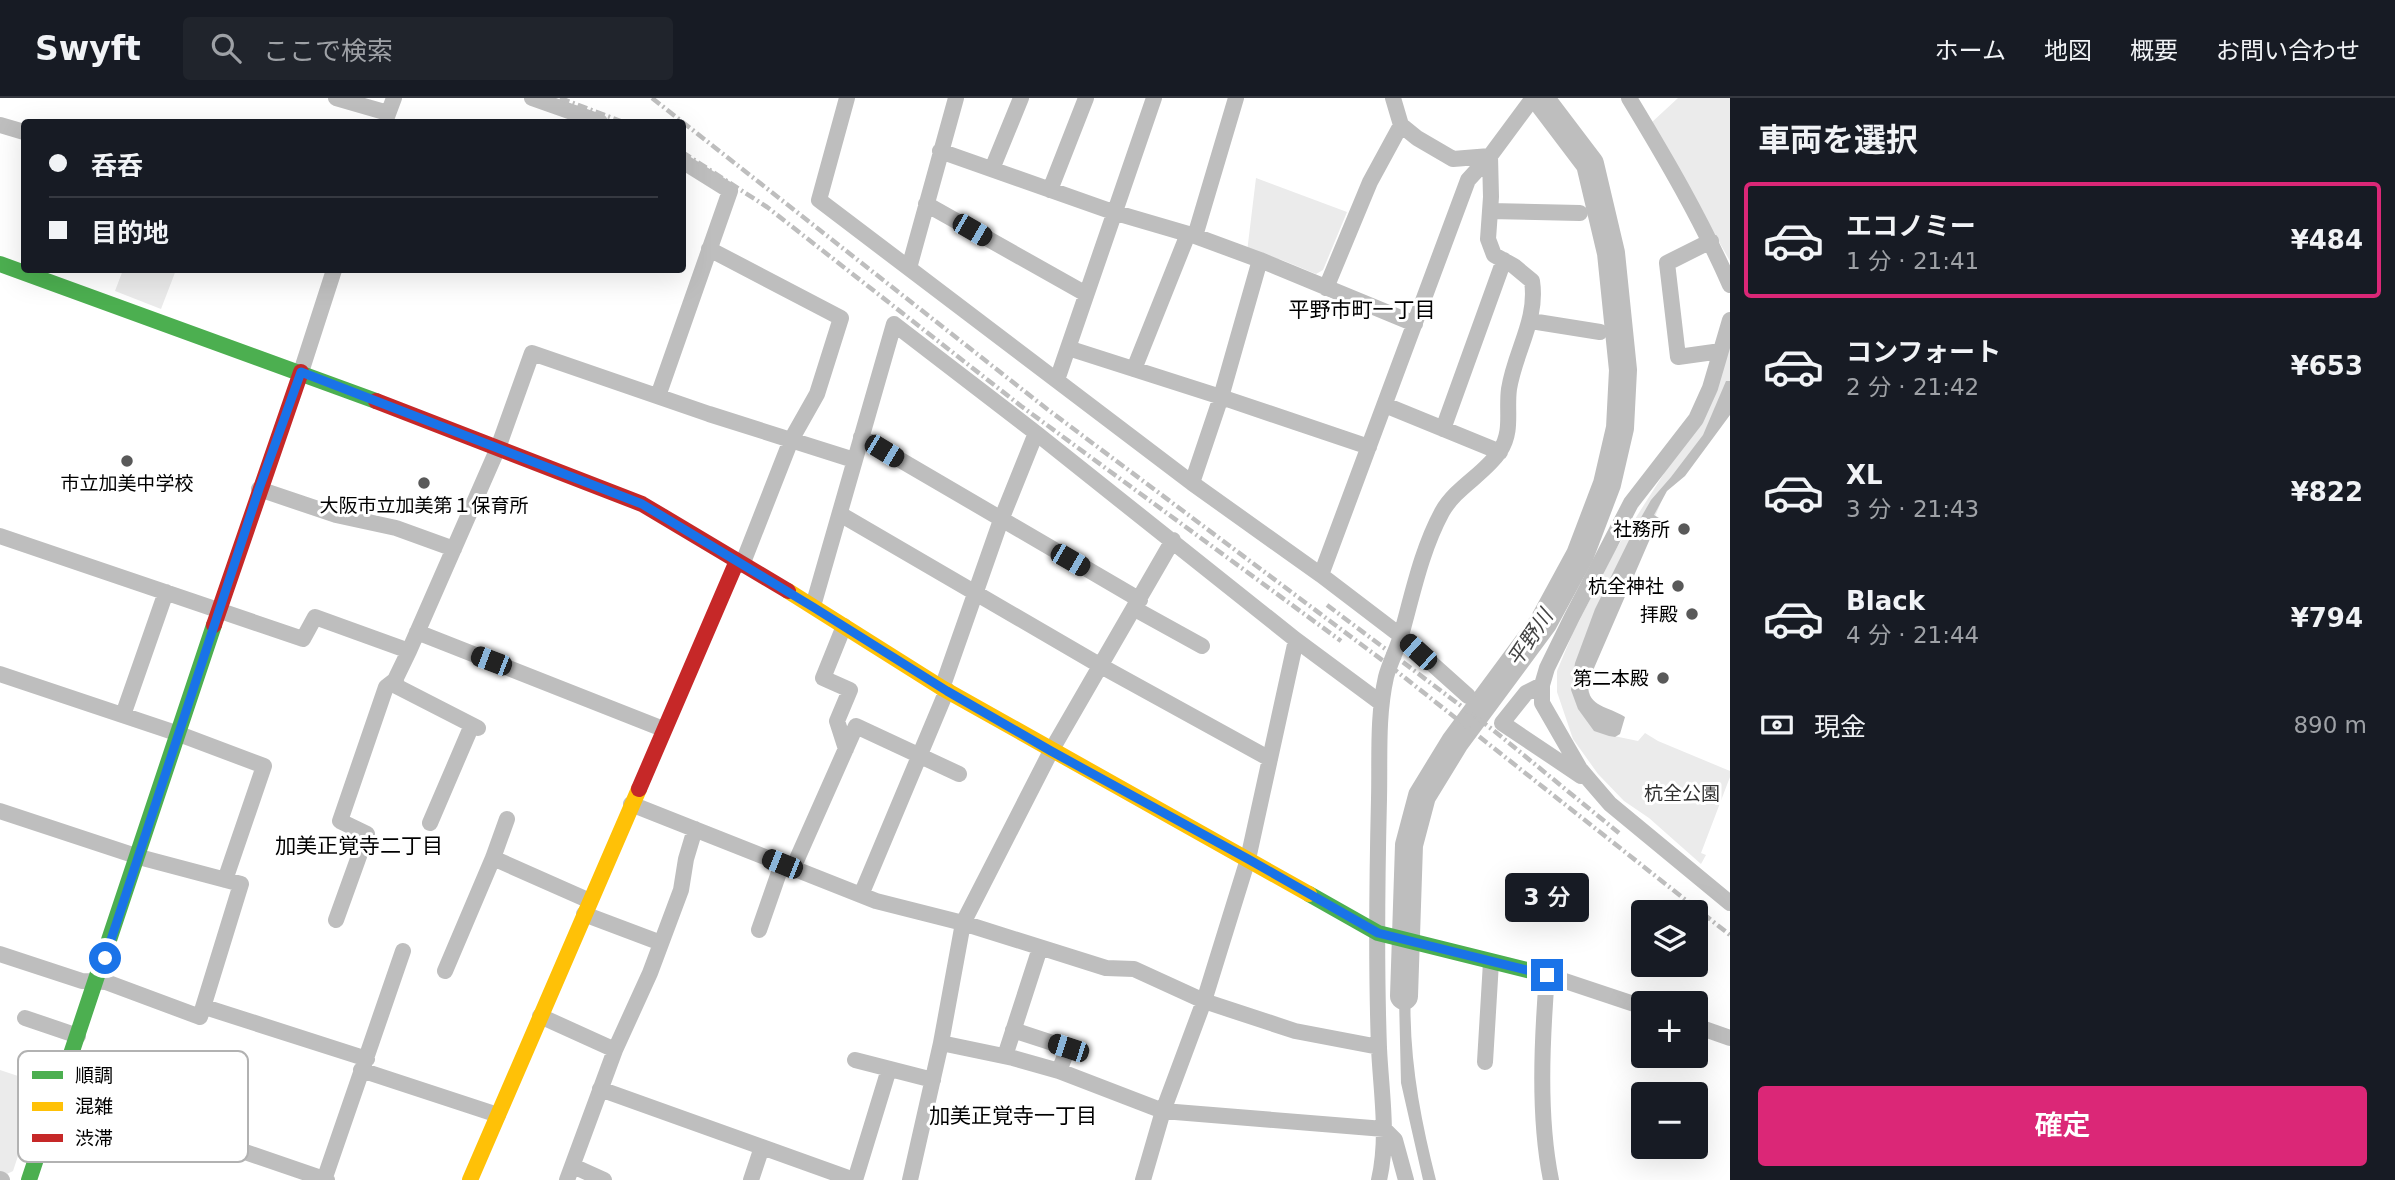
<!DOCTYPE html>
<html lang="ja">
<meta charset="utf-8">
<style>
:root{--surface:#171b24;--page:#20242c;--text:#f1f3f6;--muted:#9ea1a6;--line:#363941;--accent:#db2777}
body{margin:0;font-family:"DejaVu Sans","Noto Sans JP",sans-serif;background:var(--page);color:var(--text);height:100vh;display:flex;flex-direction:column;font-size:26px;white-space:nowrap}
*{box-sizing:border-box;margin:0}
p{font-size:23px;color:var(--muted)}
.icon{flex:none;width:38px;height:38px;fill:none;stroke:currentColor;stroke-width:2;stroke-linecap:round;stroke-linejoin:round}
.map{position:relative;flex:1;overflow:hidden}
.drawer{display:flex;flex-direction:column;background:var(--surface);width:665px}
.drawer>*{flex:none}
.guide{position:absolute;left:21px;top:21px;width:665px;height:154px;border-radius:7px;box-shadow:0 7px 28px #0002;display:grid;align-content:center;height:154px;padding:0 28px;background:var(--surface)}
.buttons{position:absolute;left:1631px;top:802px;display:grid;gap:14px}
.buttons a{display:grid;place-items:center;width:77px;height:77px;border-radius:7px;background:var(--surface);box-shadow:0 7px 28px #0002;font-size:35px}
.end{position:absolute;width:32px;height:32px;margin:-16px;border:9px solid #1a73e8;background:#fff;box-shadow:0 0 0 4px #fff}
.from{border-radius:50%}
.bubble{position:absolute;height:49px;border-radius:7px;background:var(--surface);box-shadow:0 7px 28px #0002;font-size:23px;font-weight:600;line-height:49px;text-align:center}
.car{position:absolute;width:21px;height:42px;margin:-21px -10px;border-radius:9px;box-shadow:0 0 5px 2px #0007;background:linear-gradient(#222 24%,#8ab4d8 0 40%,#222 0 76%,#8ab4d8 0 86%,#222 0)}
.guide b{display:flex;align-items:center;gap:24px;height:66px;font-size:26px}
.guide b+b{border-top:2px solid var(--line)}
.guide i{width:18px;height:18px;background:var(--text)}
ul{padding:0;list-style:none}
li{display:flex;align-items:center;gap:21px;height:116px;margin:0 14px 10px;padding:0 14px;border:4px solid transparent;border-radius:7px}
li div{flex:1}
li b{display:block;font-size:26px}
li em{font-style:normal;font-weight:600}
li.on{border-color:var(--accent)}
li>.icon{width:63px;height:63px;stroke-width:1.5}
h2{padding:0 28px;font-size:32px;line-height:84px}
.pay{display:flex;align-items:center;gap:18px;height:77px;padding:0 28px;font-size:26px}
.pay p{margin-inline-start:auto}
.cta{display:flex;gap:14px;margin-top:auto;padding:14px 28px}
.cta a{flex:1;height:80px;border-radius:7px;background:var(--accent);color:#fff;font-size:28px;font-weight:600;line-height:80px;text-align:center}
header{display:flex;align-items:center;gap:42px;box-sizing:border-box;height:98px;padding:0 35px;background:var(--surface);border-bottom:2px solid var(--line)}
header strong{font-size:33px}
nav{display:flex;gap:38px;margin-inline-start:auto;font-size:24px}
.search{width:490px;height:63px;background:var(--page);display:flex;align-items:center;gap:18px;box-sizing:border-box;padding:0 24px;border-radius:7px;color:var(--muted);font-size:26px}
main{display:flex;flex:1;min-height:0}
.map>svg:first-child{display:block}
</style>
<header>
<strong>Swyft</strong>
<div class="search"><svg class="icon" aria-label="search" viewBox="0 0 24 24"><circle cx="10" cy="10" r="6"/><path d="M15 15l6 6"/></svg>ここで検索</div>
<nav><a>ホーム</a><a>地図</a><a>概要</a><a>お問い合わせ</a></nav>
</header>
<main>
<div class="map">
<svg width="1730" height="1082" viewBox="0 0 1730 1082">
<rect width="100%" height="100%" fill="#fff"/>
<path fill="#ebebeb" d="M 1678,0 L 1730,0 L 1730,163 L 1651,25 Z
M 1256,80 L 1347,114 L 1323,172 L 1316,176 L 1282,162 L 1247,154 Z
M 123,172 L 176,172 L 161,211 L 115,193 Z
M 1730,239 L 1730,316 L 1708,346 L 1666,392 L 1587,584 L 1591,602 L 1614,638 L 1638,643 L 1645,635 L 1658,643 L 1730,673 L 1730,679 L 1701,755 L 1706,757 L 1701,766 L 1649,720 L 1624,703 L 1598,676 L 1573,641 L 1557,594 L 1557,573 L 1572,537 L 1614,454 L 1663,377 Z
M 0,972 L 42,986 L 13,1073 L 7,1076 L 0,1073 Z"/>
<path fill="#bebebe" d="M 1726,283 L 1730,283 L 1730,317 L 1685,378 L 1667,393 L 1654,417 L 1659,420 L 1588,584 C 1586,609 1608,608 1625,619 L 1620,636 L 1615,639 L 1609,638 L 1594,633 L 1578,611 L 1571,592 L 1575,565 L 1595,511 L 1635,430 L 1651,402 L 1671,379 L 1703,337 Z
M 1398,858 L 1413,861 C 1405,938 1417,1007 1436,1082 L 1423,1082 L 1401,985 Z"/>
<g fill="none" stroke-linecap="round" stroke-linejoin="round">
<path stroke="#bebebe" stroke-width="28" d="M 1404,898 L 1409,747 L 1422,698 L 1455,644 L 1543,525 L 1580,457 L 1607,386 L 1620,330 L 1623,272 L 1611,155 L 1590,66 L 1540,0"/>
<path stroke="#bebebe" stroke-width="16" d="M 336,0 L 388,15
M 532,0 L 600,24
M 847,0 L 819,102 L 1192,385 L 1321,477 L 1401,538 L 1468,598
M 1393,0 L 1401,27 L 1417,40 L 1453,61 L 1490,58
M 1629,0 C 1666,61 1701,121 1730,187
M 385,24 L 394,0
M 0,27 L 24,34
M 940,53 L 1113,114 L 1195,138 L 1260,162 L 1415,226
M 992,71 L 1021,0
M 1050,92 L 1086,0
M 926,106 L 1086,196
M 1490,113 L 1580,115
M 1195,138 L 1236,0
M 1711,143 L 1667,165 L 1678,259 L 1721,253
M 709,151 L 841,220 L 817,296 L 791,342 L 742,467
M 909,170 L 956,0
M 1326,190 L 1370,84 L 1401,27
M 1730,222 L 1710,290 L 1696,321 L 1631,405 L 1572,519 L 1547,570 L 1542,587 L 1542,605 L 1580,671 L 1591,684 L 1610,706 L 1730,805
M 1531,223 L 1600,234
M 1068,250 L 1221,299 L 1369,349
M 1134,271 L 1188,136
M 301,274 L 334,172
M 1057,282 L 1154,0
M 658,298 L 730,93 L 682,63
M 1385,307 L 1500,354
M 1443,331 L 1504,162
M 861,339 L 1140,502
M 1192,385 L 1221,299 L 1260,162
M 259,391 L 336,417 L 396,430 L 454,451
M 840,416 L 1101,568 L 1270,661
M 0,438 L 303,541 L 315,519 L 409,553
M 1321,477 L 1468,82 L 1490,58 L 1533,0
M 813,508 L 894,226 L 1036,335 L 1296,542 L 1381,605
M 1135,511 L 1202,548
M 844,528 L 823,580 L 850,592 L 837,623 L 846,651
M 417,534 L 663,631
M 0,576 L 179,636 L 264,668 L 225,782
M 395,582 L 398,589 L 478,630
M 1542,587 L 1526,595 L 1502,625 L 1581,678
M 942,590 L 1001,422 L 1036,335
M 123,617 L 166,494
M 631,706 L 876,803 L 963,825 L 1106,870 L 1134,871 L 1204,903 L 1295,933 L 1379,949
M 0,713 L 139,759 L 241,786 L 200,919 L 106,884 L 82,883 L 0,856
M 430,725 L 472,627
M 493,760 L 590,803
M 793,770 L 856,628 L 959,676
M 861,797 L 947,592
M 584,816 L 661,845
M 336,822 L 367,736 L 340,723 L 386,589 L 395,582 L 409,553 L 498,350 L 532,255 L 709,316 L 854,362
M 759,832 L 782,766
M 445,873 L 493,760 L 507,721
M 205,909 L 367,961
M 540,918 L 615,952
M 25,920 L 78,938
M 1696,928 L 1730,940
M 1013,932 L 1068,950 L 1059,973
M 941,945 L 1013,960 L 1059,973 L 1163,1013 L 1384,1031 L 1395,1042 L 1406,1082
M 1005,958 L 1040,850
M 855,962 L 933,982
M 1485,964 L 1491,864
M 361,972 L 498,1017
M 61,991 L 327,1082
M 600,991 L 854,1082
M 573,1068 L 604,1082
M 0,1081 L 2,1082
M 324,1082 L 403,853
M 567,1082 L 615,952 L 650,875 L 681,792 L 686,761 L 695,731
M 751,1082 L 762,1049
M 855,1082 L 889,971
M 910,1082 L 941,945 L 963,825 L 1051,653 L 1173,442
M 1143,1082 L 1163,1013 L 1204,903 L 1248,761 L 1296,542
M 1379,1082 C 1389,1039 1381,994 1379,950 C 1376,867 1377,784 1379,701 C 1380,660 1377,619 1386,579 C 1390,564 1398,550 1402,534 C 1413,494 1422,451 1442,414 C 1456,389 1485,376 1500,353 C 1513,333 1506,313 1509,291 C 1515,253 1538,222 1532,183 L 1514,168 L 1494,157 L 1488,141 L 1491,99 L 1490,58
M 1551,1082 C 1538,1018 1542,942 1547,877 L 1643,909"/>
<path stroke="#4caf50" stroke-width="16" d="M 0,166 L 376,303
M 1309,796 L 1378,835 L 1547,877
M 29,1082 L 214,527"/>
<path stroke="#ffc107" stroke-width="16" d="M 788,493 L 942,590 L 1309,796
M 470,1082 L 639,691"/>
<path stroke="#c62828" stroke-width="16" d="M 376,303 L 642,406 L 788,493
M 214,527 L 301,274
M 639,691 L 737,463"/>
<path stroke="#bebebe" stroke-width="4.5" stroke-dasharray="10 3.5 2 3.5" stroke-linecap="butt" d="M 560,0 L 623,24
M 652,0 L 1047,311 L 1390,568 L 1730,837
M 682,54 L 767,109 L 1021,308 L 1341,543
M 1327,507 L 1493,632 L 1619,735"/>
</g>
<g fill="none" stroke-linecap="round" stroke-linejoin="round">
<path stroke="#1a73e8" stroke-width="9" d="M 105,860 L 259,391 L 301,274 L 642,406 L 813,509 L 947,593 L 1051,653 L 1248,761 L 1378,835 L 1547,877"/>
</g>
<g fill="#595959" stroke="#fff" stroke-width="2.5">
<circle cx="127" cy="363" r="7"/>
<circle cx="424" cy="385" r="7"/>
<circle cx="1684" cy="431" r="7"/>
<circle cx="1678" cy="488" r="7"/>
<circle cx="1692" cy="516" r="7"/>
<circle cx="1663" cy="580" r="7"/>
</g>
<g text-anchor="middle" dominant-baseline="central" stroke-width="6" stroke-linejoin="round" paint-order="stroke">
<g font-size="19" fill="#000" stroke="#fff" text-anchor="end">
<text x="127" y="385" text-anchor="middle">市立加美中学校</text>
<text x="424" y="407" text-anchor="middle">大阪市立加美第１保育所</text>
<text x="1670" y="431">社務所</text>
<text x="1664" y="488">杭全神社</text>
<text x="1678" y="516">拝殿</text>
<text x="1649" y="580">第二本殿</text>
</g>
<g font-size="19" fill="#323232" stroke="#fff">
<text x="1682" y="695">杭全公園</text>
</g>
<g font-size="21" fill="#000" stroke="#fff">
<text x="1362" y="212">平野市町一丁目</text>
<text x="359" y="748">加美正覚寺二丁目</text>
<text x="1013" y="1018">加美正覚寺一丁目</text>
</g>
<g font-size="21" font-style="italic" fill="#434343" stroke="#fff">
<text transform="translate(1530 540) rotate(-56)">平野川</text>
</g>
</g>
<rect x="18" y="953" width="230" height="111" rx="10" fill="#fff" stroke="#b2b2b2" stroke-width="2"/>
<rect x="32" y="973" width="31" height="8" fill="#4caf50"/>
<rect x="32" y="1004" width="31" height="9" fill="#ffc107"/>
<rect x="32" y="1036" width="31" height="8" fill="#c62828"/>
<g font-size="19" fill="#000">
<text x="75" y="984">順調</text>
<text x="75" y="1015">混雑</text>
<text x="75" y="1047">渋滞</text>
</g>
</svg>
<div class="buttons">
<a><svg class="icon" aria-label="layers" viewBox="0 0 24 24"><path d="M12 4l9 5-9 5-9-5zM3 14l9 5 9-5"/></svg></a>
<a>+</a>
<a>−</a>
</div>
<i class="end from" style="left:105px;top:860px"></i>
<i class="end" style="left:1547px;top:877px"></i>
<div class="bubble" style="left:1505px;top:775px;width:84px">3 分</div>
<i class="car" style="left:972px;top:132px;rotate:120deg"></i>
<i class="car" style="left:884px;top:353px;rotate:121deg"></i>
<i class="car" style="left:1070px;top:462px;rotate:120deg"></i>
<i class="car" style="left:1418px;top:554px;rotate:312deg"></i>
<i class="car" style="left:491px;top:563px;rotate:291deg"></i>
<i class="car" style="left:782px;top:766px;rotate:292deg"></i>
<i class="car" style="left:1068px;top:950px;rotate:288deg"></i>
<div class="guide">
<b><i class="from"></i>呑呑</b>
<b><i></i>目的地</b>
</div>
</div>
<section class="drawer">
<h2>車両を選択</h2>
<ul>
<li class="on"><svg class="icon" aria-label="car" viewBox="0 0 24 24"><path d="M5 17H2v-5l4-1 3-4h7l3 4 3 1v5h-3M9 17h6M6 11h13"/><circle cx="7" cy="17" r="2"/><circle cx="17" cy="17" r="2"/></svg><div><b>エコノミー</b><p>1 分 · 21:41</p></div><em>¥484</em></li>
<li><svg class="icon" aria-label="car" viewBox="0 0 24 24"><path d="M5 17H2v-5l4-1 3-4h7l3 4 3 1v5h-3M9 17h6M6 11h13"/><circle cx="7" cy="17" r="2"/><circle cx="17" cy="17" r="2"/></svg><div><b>コンフォート</b><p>2 分 · 21:42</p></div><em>¥653</em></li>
<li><svg class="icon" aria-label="car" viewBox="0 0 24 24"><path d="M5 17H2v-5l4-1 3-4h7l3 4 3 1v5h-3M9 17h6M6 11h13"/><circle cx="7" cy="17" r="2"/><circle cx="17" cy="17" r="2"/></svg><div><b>XL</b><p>3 分 · 21:43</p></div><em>¥822</em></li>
<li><svg class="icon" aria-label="car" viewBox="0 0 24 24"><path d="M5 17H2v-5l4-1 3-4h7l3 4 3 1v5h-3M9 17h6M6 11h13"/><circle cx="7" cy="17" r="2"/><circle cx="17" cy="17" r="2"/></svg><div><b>Black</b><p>4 分 · 21:44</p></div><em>¥794</em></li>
</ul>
<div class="pay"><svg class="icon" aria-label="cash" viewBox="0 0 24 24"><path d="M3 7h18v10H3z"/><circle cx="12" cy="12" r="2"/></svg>現金<p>890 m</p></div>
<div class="cta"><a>確定</a></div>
</section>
</main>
